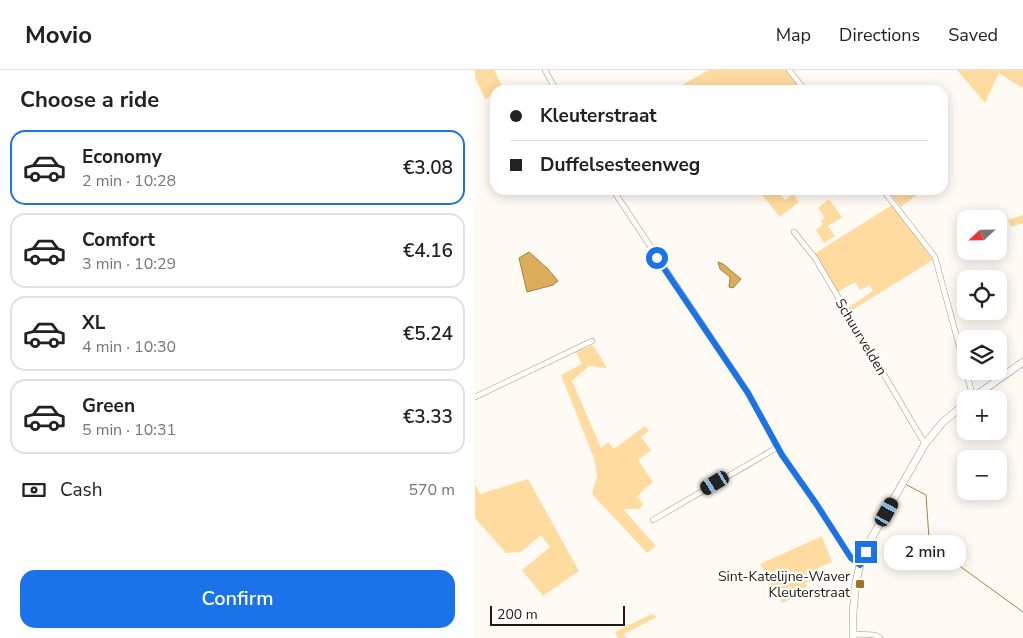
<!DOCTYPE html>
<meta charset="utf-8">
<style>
:root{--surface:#fff;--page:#f2f2f2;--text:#222;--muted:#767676;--line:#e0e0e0;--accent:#1a73e8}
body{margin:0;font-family:"Nunito Sans",sans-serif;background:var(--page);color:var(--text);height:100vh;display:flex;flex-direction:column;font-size:19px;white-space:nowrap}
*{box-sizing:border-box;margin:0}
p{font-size:16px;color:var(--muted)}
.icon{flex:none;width:28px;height:28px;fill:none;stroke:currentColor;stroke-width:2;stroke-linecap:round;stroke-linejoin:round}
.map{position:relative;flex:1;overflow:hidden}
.details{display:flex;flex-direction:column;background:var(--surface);width:475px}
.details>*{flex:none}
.top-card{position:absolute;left:15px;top:15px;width:458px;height:110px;border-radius:15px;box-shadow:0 2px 12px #0003;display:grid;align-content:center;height:110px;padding:0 20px;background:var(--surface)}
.needle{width:32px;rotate:248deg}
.fabs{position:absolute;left:482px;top:140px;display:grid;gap:10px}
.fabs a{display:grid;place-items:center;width:50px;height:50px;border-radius:10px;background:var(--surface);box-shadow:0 2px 12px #0003;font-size:25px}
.scale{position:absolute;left:15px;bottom:12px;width:135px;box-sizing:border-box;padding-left:5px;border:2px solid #221a0e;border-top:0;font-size:14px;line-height:18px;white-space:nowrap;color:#221a0e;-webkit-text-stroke:4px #fff;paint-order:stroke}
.end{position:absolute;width:22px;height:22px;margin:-11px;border:6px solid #1a73e8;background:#fff;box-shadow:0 0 0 2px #fff}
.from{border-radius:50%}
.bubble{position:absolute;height:35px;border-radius:15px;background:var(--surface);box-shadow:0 2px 12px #0003;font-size:16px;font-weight:600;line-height:35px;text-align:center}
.car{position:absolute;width:15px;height:30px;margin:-15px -8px;border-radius:6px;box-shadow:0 0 4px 1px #0007;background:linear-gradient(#222 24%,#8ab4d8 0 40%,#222 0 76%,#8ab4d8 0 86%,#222 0)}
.top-card b{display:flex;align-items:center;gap:18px;height:48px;font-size:19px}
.top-card b+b{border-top:1px solid var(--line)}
.top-card i{width:12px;height:12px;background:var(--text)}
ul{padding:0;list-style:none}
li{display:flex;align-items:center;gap:15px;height:75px;margin:0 10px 8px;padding:0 10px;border:2px solid var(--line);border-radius:15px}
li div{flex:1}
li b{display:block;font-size:19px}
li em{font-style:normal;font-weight:600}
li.selected{border-color:var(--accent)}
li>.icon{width:45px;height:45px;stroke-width:1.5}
h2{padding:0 20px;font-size:22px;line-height:60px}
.pay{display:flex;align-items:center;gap:12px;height:55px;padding:0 20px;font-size:19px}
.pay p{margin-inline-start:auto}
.button{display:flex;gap:10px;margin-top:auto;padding:10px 20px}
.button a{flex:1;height:58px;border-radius:15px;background:var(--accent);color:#fff;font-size:20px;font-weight:600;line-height:58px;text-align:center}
header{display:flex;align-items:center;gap:30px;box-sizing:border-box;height:70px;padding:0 25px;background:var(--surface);border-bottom:1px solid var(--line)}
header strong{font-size:24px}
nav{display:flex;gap:28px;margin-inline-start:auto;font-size:18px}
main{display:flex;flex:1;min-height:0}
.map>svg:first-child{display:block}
</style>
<header>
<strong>Movio</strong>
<nav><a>Map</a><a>Directions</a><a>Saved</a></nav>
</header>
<main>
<section class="details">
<h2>Choose a ride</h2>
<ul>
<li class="selected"><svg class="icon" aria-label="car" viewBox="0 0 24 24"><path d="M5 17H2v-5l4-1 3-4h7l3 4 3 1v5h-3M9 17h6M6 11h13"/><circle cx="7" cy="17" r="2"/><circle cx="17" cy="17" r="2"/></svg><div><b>Economy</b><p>2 min · 10:28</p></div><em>€3.08</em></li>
<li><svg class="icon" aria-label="car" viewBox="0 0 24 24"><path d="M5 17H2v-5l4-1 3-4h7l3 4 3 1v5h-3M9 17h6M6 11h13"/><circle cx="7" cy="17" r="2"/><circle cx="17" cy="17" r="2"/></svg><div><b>Comfort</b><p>3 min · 10:29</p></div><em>€4.16</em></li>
<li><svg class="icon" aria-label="car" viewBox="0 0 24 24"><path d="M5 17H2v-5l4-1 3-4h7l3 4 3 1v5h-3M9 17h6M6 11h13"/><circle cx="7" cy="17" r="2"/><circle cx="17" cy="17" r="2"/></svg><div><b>XL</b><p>4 min · 10:30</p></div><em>€5.24</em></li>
<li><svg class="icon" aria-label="car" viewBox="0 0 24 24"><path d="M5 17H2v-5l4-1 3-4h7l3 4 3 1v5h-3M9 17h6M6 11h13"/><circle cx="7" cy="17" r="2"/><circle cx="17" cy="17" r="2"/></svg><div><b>Green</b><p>5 min · 10:31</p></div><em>€3.33</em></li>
</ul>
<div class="pay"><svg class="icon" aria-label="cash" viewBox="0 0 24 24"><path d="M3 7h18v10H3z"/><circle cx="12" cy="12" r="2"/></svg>Cash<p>570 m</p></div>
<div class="button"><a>Confirm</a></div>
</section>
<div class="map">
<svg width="548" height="568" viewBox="0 0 548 568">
<rect width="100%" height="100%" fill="#fffbf4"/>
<path fill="#ffdb9f" d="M 0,0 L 19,0 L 29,20 L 20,20 L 20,24 L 10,29 L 0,7 Z
M 234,0 L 311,0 L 327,20 L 207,20 L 205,16 Z
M 482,0 L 548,0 L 548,16 L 547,18 L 524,3 L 510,33 Z
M 283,120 L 301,120 L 310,130 L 318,124 L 324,132 L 305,147 Z
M 412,120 L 448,120 L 426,137 Z
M 354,129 L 367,147 L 353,156 L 360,166 L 349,173 L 341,160 L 348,155 L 346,151 L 350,148 L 343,138 Z
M 417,135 L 458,190 L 374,242 L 371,239 L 398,221 L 395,215 L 385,220 L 380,212 L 361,223 L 339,184 Z
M 548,145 L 548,153 L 536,157 L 533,150 Z
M 118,275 L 132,298 L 114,296 L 97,311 L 126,378 L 133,372 L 139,379 L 170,356 L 174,361 L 166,367 L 176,380 L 163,390 L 178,412 L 162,426 L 168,434 L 165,439 L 148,439 L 181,476 L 172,483 L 117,424 L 122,406 L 119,388 L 86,305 L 107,294 L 101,282 Z
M 53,409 L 104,501 L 68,526 L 47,500 L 75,477 L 66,465 L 46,482 L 31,483 L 0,448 L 0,414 L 5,424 Z
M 347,466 L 357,492 L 343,498 L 346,507 L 330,513 L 334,521 L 307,533 L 285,494 Z
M 177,544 L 182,547 L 149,564 L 151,568 L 143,568 L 140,562 Z"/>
<path fill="#dbad5b" stroke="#a48144" d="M 54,182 L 73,199 L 83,211 L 78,215 L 52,222 L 44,188 Z
M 243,192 L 248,194 L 266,209 L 258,218 L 254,217 L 255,207 L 245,199 Z"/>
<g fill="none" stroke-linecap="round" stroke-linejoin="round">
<path stroke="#a48144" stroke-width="1" d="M 432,415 L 451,425 L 454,468 L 455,470 L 486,497 L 548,542"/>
<defs>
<path id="minor" d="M 70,0 L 81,20
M 314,0 L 330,20
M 138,120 L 273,323 L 307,385 L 342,435 L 376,488 L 385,495
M 408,120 L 460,187 L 491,301
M 319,162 L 340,188 L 450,374
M 491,301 L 498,327
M 0,327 L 117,271
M 178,450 L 303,377
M 378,564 L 400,565 L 405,568"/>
<path id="tertiary" d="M 496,329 L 548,292
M 378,568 L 378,543 L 381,512 L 385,495 L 396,469 L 450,374 L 468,352 L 491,333"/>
</defs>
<use href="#minor" stroke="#a69373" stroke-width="6"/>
<use href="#tertiary" stroke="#a69373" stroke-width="8"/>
<use href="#minor" stroke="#fff" stroke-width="5"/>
<use href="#tertiary" stroke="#fff" stroke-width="7"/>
</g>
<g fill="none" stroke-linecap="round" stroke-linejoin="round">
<path stroke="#1a73e8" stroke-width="6" d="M 182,188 L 273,323 L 307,385 L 342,435 L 376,488 L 385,495 L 391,482"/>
</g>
<rect fill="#9d7422" stroke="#fff" stroke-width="2" x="380" y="509" width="10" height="10" rx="2.5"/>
<g text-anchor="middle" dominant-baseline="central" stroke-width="4.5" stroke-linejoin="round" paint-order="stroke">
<g font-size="14" fill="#221a0e" stroke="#fff">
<text transform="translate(386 267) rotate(59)">Schuurvelden</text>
</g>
<g font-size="14" fill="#221a0e" stroke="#fff" text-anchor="end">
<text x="375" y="506">Sint-Katelijne-Waver<tspan x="375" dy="16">Kleuterstraat</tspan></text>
</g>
</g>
</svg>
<div class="fabs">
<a><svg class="needle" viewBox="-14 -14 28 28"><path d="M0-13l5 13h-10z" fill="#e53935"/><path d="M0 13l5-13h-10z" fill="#767676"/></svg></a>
<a><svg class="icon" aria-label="locate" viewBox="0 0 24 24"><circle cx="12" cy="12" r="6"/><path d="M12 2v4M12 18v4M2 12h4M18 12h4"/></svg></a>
<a><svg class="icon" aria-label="layers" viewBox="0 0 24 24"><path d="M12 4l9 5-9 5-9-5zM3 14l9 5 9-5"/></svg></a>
<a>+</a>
<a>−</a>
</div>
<div class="scale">200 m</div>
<i class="end from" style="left:182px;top:188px"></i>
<i class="end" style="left:391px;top:482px"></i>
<div class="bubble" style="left:409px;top:465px;width:82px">2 min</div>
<i class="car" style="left:240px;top:413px;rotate:239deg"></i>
<i class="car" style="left:412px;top:442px;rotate:29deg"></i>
<div class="top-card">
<b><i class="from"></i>Kleuterstraat</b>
<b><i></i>Duffelsesteenweg</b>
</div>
</div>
</main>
